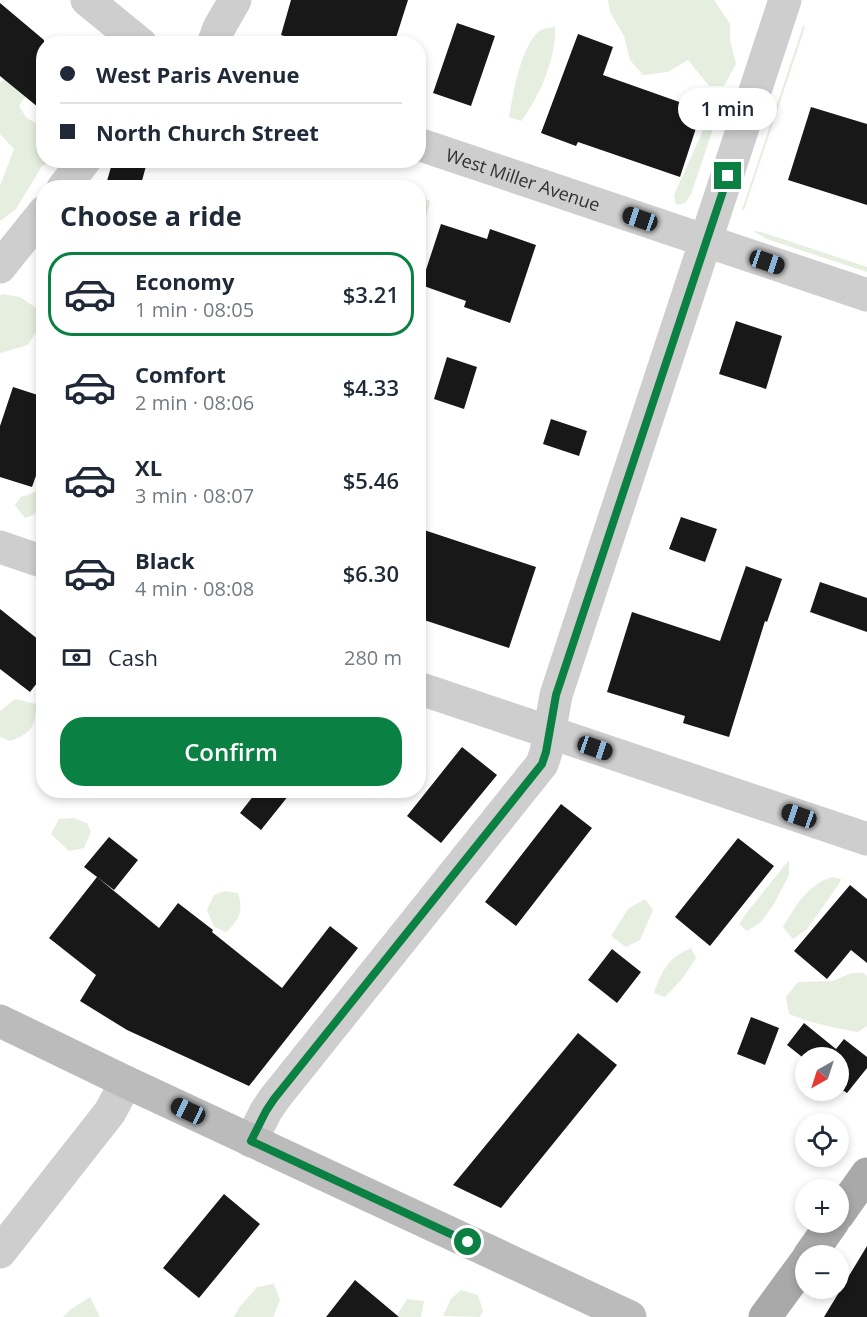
<!DOCTYPE html>
<meta charset="utf-8">
<style>
:root{--surface:#fff;--page:#f6f6f7;--text:#1f2937;--muted:#747a83;--line:#e0e1e3;--accent:#0b8043}
body{margin:0;font-family:"Open Sans",sans-serif;background:var(--page);color:var(--text);height:100vh;display:flex;flex-direction:column;font-size:22px;white-space:nowrap}
*{box-sizing:border-box;margin:0}
p{font-size:20px;color:var(--muted)}
.icon{flex:none;width:33px;height:33px;fill:none;stroke:currentColor;stroke-width:2;stroke-linecap:round;stroke-linejoin:round}
.map{position:relative;flex:1;overflow:hidden}
.details{position:absolute;left:36px;top:180px;width:390px;height:618px;display:flex;flex-direction:column;background:var(--surface);border-radius:24px;box-shadow:0 3px 9px #0003}
.details>*{flex:none}
.guide{position:absolute;left:36px;top:36px;width:390px;height:132px;border-radius:24px;box-shadow:0 3px 9px #0003;display:grid;align-content:center;height:132px;padding:0 24px;background:var(--surface)}
.needle{width:39px;rotate:219deg}
.tools{position:absolute;left:795px;top:1047px;display:grid;gap:12px}
.tools a{display:grid;place-items:center;width:54px;height:54px;border-radius:50%;background:var(--surface);box-shadow:0 3px 9px #0003;font-size:30px}
.end{position:absolute;width:27px;height:27px;margin:-14px;border:8px solid #0b8043;background:#fff;box-shadow:0 0 0 3px #fff}
.from{border-radius:50%}
.bubble{position:absolute;height:42px;border-radius:21px;background:var(--surface);box-shadow:0 3px 9px #0003;font-size:20px;font-weight:600;line-height:42px;text-align:center}
.car{position:absolute;width:18px;height:36px;margin:-18px -9px;border-radius:8px;box-shadow:0 0 4px 2px #0007;background:linear-gradient(#222 24%,#8ab4d8 0 40%,#222 0 76%,#8ab4d8 0 86%,#222 0)}
.guide b{display:flex;align-items:center;gap:21px;height:57px;font-size:22px}
.guide b+b{border-top:2px solid var(--line)}
.guide i{width:15px;height:15px;background:var(--text)}
ul{padding:0;list-style:none}
li{display:flex;align-items:center;gap:18px;height:84px;margin:0 12px 9px;padding:0 12px;border:3px solid transparent;border-radius:24px}
li div{flex:1}
li b{display:block;font-size:22px}
li em{font-style:normal;font-weight:600}
li.selected{border-color:var(--accent)}
li>.icon{width:54px;height:54px;stroke-width:1.5}
h2{padding:0 24px;font-size:27px;line-height:72px}
.pay{display:flex;align-items:center;gap:15px;height:66px;padding:0 24px;font-size:22px}
.pay p{margin-inline-start:auto}
.action{display:flex;gap:12px;margin-top:auto;padding:12px 24px}
.action a{flex:1;height:69px;border-radius:24px;background:var(--accent);color:#fff;font-size:24px;font-weight:600;line-height:69px;text-align:center}
.map>svg:first-child{display:block}
</style>
<div class="map">
<svg width="867" height="1317" viewBox="0 0 867 1317">
<rect width="100%" height="100%" fill="#fff"/>
<path fill="#e5eedf" d="M 608,0 L 714,0 L 730,24 L 730,40 L 736,64 L 724,86 L 709,86 L 688,60 L 668,72 L 643,75 L 630,60 L 624,36 L 610,12 Z
M 803,26 L 805,26 L 803,33 L 744,210 L 742,210 Z
M 555,27 C 556,60 540,95 521,121 L 509,117 C 513,95 521,43 541,30 C 545,28 551,28 555,27 Z
M 7,79 L 30,89 L 19,106 L 26,117 L 43,128 L 44,160 L 53,161 L 42,166 L 16,209 L 0,221 L 0,186 L 14,149 L 0,134 L 0,82 Z
M 722,102 L 691,194 L 685,203 L 676,205 L 674,195 L 702,133 L 706,114 L 711,104 Z
M 419,196 L 430,201 L 427,214 L 419,233 Z
M 753,231 L 761,232 L 867,267 L 867,272 L 767,239 Z
M 2,294 L 20,297 L 36,308 L 39,327 L 28,345 L 0,353 L 0,296 Z
M 43,478 C 44,498 48,511 25,518 L 15,505 L 21,497 L 38,491 Z
M 15,699 L 36,704 C 36,726 31,734 10,741 L 0,737 L 0,711 Z
M 73,818 L 87,823 L 91,832 L 84,848 L 69,851 L 51,834 L 59,819 Z
M 789,860 L 789,875 L 774,904 L 761,922 L 747,931 L 739,924 L 748,911 Z
M 832,877 L 841,879 L 839,884 L 807,929 L 793,939 L 783,927 C 795,907 808,884 832,877 Z
M 225,891 L 238,893 C 244,911 239,920 226,932 L 214,927 L 207,910 L 214,895 Z
M 645,899 L 653,910 L 640,940 L 626,947 L 611,936 L 628,909 Z
M 691,948 L 696,958 L 682,979 L 665,997 L 654,993 C 662,970 668,958 691,948 Z
M 851,973 L 863,973 L 867,976 L 867,1026 L 858,1032 C 834,1028 811,1023 789,1014 L 786,997 L 798,982 L 833,981 Z
M 274,1284 L 280,1300 L 273,1317 L 234,1317 L 239,1308 L 257,1287 Z
M 461,1290 L 478,1295 L 483,1311 L 480,1317 L 443,1316 L 451,1299 Z
M 90,1297 L 100,1317 L 63,1317 L 70,1310 Z
M 407,1299 L 424,1301 L 421,1317 L 396,1317 Z"/>
<path fill="#181818" d="M 291,0 L 408,0 L 394,44 L 307,44 L 281,35 Z
M 0,3 L 44,40 L 44,112 L 0,76 Z
M 457,23 L 495,36 L 471,106 L 433,93 Z
M 578,34 L 613,47 L 603,75 L 702,110 L 680,177 L 578,142 L 576,146 L 541,133 Z
M 811,107 L 867,124 L 867,205 L 788,180 Z
M 113,160 L 126,160 L 146,166 L 140,188 L 105,188 Z
M 441,224 L 487,239 L 490,229 L 536,245 L 510,323 L 464,307 L 466,301 L 421,285 Z
M 736,321 L 782,336 L 766,389 L 719,374 Z
M 447,357 L 477,367 L 464,409 L 434,399 Z
M 13,387 L 44,397 L 44,453 L 32,487 L 0,477 L 0,426 Z
M 551,419 L 587,431 L 579,456 L 543,444 Z
M 681,517 L 717,529 L 705,562 L 669,549 Z
M 418,528 L 536,567 L 509,648 L 418,618 Z
M 746,566 L 782,579 L 767,622 L 765,621 L 729,737 L 683,723 L 685,716 L 607,692 L 632,612 L 720,641 Z
M 820,582 L 867,598 L 867,632 L 810,612 Z
M 0,609 L 44,644 L 44,674 L 30,692 L 0,669 Z
M 462,747 L 497,775 L 441,843 L 407,816 Z
M 258,790 L 293,790 L 261,830 L 240,813 Z
M 561,804 L 592,828 L 516,926 L 485,902 Z
M 109,837 L 138,860 L 114,890 L 84,867 Z
M 738,838 L 774,866 L 710,946 L 675,917 Z
M 97,877 L 159,928 L 178,903 L 213,930 L 212,932 L 282,988 L 330,926 L 358,948 L 249,1086 L 127,1030 L 80,1001 L 96,975 L 49,938 Z
M 850,885 L 867,899 L 867,963 L 851,950 L 827,979 L 794,951 Z
M 612,949 L 641,972 L 617,1003 L 588,980 Z
M 751,1017 L 779,1028 L 765,1065 L 737,1054 Z
M 804,1023 L 836,1049 L 844,1039 L 867,1057 L 867,1068 L 847,1093 L 838,1087 L 838,1058 L 806,1058 L 806,1060 L 787,1045 Z
M 578,1033 L 617,1065 L 501,1208 L 453,1185 Z
M 224,1194 L 260,1224 L 199,1298 L 163,1268 Z
M 867,1246 L 867,1317 L 824,1317 Z
M 355,1280 L 399,1317 L 326,1317 Z"/>
<g fill="none" stroke-linecap="round" stroke-linejoin="round">
<g stroke="#cecece" stroke-width="33">
<path d="M 87,0 L 141,44"/>
<path d="M 213,44 L 219,28 L 235,0"/>
<path id="s1" d="M 418,144 L 867,295"/>
<path d="M 63,188 L 85,160"/>
<path d="M 0,267 L 44,212"/>
<path d="M 0,547 L 44,562"/>
<path d="M 418,688 L 867,839"/>
<path d="M 251,1141 L 266,1111 L 274,1099 L 542,764 L 546,752 L 556,695 L 785,0"/>
<path d="M 0,1252 L 110,1112 L 126,1082"/>
</g>
<path stroke="#bbb" stroke-width="33" d="M 0,1021 L 126,1082 L 630,1317"/>
<path stroke="#a9a9a9" stroke-width="33" d="M 838,1215 L 867,1174
M 809,1256 L 833,1222
M 765,1317 L 806,1261"/>
</g>
<g fill="none" stroke-linecap="round" stroke-linejoin="round">
<path stroke="#0b8043" stroke-width="8" d="M 468,1242 L 251,1141 L 266,1111 L 274,1099 L 542,764 L 546,752 L 556,695 L 728,176"/>
</g>
<g text-anchor="middle" dominant-baseline="central" stroke-width="6" stroke-linejoin="round" paint-order="stroke">
<g font-size="18" fill="#313131" stroke="#fff">
<text stroke="none"><textPath href="#s1" startOffset="111">West Miller Avenue</textPath></text>
</g>
</g>
</svg>
<div class="tools">
<a><svg class="needle" viewBox="-14 -14 28 28"><path d="M0-13l5 13h-10z" fill="#e53935"/><path d="M0 13l5-13h-10z" fill="#747a83"/></svg></a>
<a><svg class="icon" aria-label="locate" viewBox="0 0 24 24"><circle cx="12" cy="12" r="6"/><path d="M12 2v4M12 18v4M2 12h4M18 12h4"/></svg></a>
<a>+</a>
<a>−</a>
</div>
<i class="end from" style="left:468px;top:1242px"></i>
<i class="end" style="left:728px;top:176px"></i>
<div class="bubble" style="left:678px;top:88px;width:99px">1 min</div>
<i class="car" style="left:640px;top:219px;rotate:289deg"></i>
<i class="car" style="left:767px;top:262px;rotate:109deg"></i>
<i class="car" style="left:595px;top:748px;rotate:109deg"></i>
<i class="car" style="left:799px;top:816px;rotate:289deg"></i>
<i class="car" style="left:188px;top:1111px;rotate:295deg"></i>
<div class="guide">
<b><i class="from"></i>West Paris Avenue</b>
<b><i></i>North Church Street</b>
</div>
<section class="details">
<h2>Choose a ride</h2>
<ul>
<li class="selected"><svg class="icon" aria-label="car" viewBox="0 0 24 24"><path d="M5 17H2v-5l4-1 3-4h7l3 4 3 1v5h-3M9 17h6M6 11h13"/><circle cx="7" cy="17" r="2"/><circle cx="17" cy="17" r="2"/></svg><div><b>Economy</b><p>1 min · 08:05</p></div><em>$3.21</em></li>
<li><svg class="icon" aria-label="car" viewBox="0 0 24 24"><path d="M5 17H2v-5l4-1 3-4h7l3 4 3 1v5h-3M9 17h6M6 11h13"/><circle cx="7" cy="17" r="2"/><circle cx="17" cy="17" r="2"/></svg><div><b>Comfort</b><p>2 min · 08:06</p></div><em>$4.33</em></li>
<li><svg class="icon" aria-label="car" viewBox="0 0 24 24"><path d="M5 17H2v-5l4-1 3-4h7l3 4 3 1v5h-3M9 17h6M6 11h13"/><circle cx="7" cy="17" r="2"/><circle cx="17" cy="17" r="2"/></svg><div><b>XL</b><p>3 min · 08:07</p></div><em>$5.46</em></li>
<li><svg class="icon" aria-label="car" viewBox="0 0 24 24"><path d="M5 17H2v-5l4-1 3-4h7l3 4 3 1v5h-3M9 17h6M6 11h13"/><circle cx="7" cy="17" r="2"/><circle cx="17" cy="17" r="2"/></svg><div><b>Black</b><p>4 min · 08:08</p></div><em>$6.30</em></li>
</ul>
<div class="pay"><svg class="icon" aria-label="cash" viewBox="0 0 24 24"><path d="M3 7h18v10H3z"/><circle cx="12" cy="12" r="2"/></svg>Cash<p>280 m</p></div>
<div class="action"><a>Confirm</a></div>
</section>
</div>
